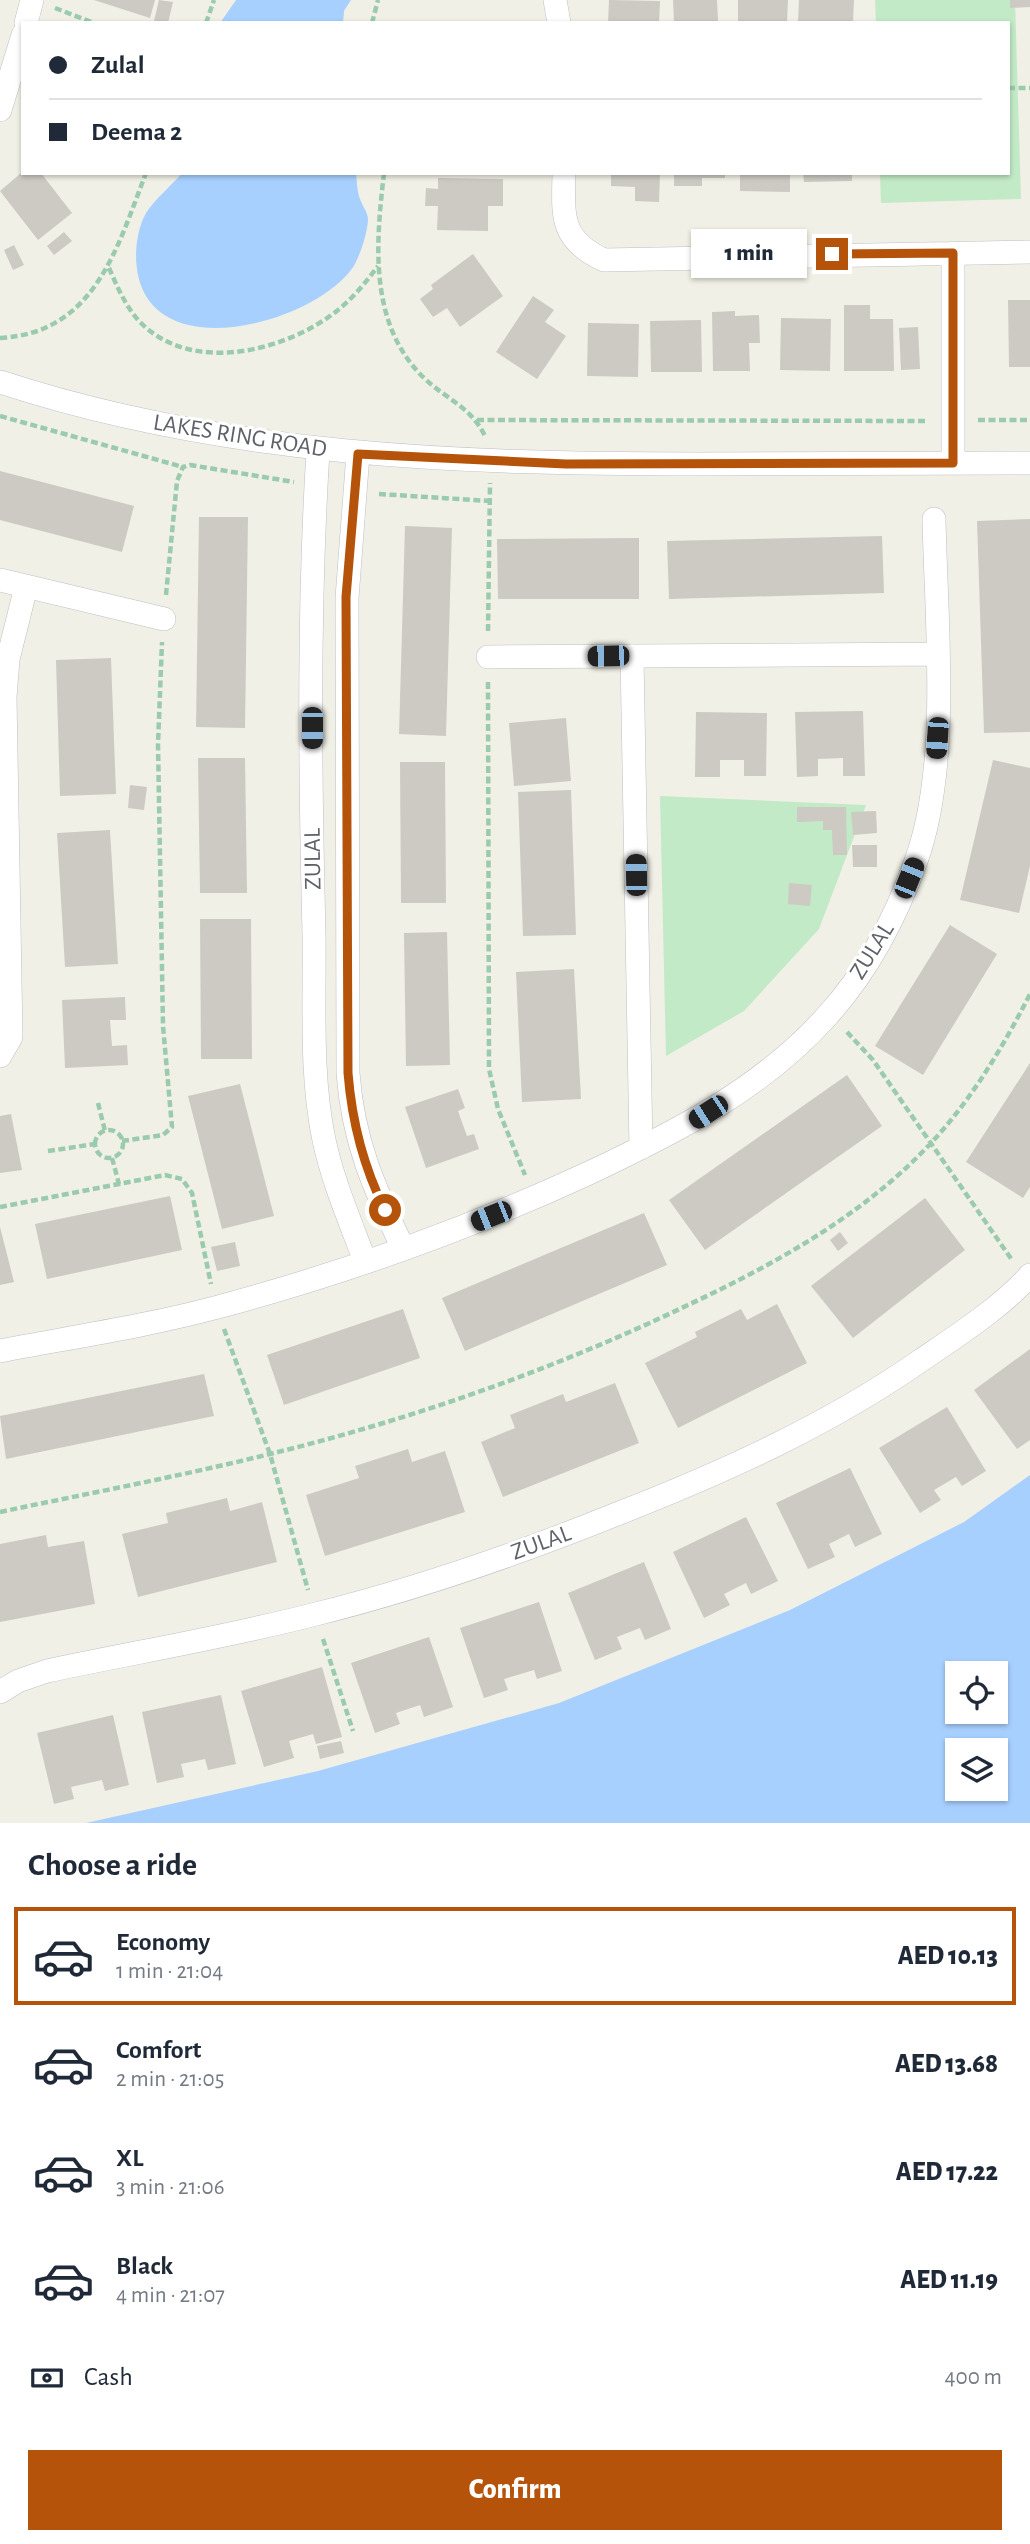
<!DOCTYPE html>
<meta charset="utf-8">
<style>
:root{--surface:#fff;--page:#f6f6f7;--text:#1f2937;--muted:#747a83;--line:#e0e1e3;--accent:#b45309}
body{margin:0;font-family:"Alegreya Sans",sans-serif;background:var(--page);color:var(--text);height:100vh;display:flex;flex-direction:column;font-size:26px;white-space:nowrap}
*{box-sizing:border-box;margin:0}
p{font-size:23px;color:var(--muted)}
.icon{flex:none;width:38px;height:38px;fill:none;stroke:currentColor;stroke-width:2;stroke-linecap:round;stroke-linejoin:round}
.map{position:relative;height:1823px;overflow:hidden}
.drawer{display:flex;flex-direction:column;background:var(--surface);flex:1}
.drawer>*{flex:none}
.guide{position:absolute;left:21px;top:21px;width:989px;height:154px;border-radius:0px;box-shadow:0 2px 5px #0004;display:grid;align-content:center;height:154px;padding:0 28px;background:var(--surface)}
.controls{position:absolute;left:945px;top:1661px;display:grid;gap:14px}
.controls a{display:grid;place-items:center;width:63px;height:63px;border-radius:0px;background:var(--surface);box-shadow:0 2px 5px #0004;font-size:35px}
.end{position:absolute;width:32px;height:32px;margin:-16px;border:9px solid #b45309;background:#fff;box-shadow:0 0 0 4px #fff}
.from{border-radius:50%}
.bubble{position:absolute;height:49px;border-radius:0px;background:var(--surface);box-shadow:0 2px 5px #0004;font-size:23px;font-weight:800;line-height:49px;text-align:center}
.car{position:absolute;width:21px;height:42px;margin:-21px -10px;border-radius:9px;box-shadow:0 0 5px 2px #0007;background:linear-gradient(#222 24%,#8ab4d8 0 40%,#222 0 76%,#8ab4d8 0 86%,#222 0)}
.guide b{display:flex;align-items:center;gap:24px;height:66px;font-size:26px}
.guide b+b{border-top:2px solid var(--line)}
.guide i{width:18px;height:18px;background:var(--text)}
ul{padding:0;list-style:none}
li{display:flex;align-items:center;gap:21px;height:98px;margin:0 14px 10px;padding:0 14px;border:4px solid transparent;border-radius:0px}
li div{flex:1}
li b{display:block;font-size:26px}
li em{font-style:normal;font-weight:800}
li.selected{border-color:var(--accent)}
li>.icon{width:63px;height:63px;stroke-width:1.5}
h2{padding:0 28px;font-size:32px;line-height:84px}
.pay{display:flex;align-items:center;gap:18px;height:77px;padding:0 28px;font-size:26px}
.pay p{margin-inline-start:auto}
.action{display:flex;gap:14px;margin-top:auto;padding:14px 28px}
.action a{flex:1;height:80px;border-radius:0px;background:var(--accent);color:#fff;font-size:28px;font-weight:800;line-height:80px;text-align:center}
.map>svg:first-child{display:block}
</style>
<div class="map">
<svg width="1030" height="1823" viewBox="0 0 1030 1823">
<rect width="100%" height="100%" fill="#f1f0e6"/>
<path fill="#c2eac6" d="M 875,0 L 1015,0 L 1021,199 L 881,203 L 880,173 L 1008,173 L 1008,23 L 876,23 Z
M 660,796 L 866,805 L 819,929 L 744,1011 L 666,1056 Z"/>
<path fill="#a8d0ff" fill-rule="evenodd" d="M 236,0 L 351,0 L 344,11 L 343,23 L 220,23 Z
M 182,173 L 356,173 C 357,182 357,191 360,199 C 362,205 368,213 368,219 C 368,232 359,260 351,270 C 311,323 157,366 138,275 C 134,256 136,231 146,213 C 155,199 171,186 182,173 Z
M 1030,1475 L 1030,1823 L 86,1823 L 318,1771 L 559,1703 L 790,1610 L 964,1522 ZM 996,1673 L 996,1712 L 957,1712 L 957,1673 ZM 996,1750 L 996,1788 L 957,1788 L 957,1750 Z"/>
<path fill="#cccac3" d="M 94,0 L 155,0 L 150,18 Z
M 159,0 L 173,2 L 168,23 L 154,21 Z
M 609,0 L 660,1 L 659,23 L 608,23 Z
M 673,0 L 717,0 L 718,21 L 674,23 Z
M 738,0 L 788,0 L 787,23 L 738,23 Z
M 799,0 L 854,0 L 853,23 L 798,23 Z
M 1010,0 L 1030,0 L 1030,7 L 1010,8 Z
M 21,173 L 41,173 L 72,213 L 38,240 L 0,191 Z
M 611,173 L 660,173 L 659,202 L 635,201 L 635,187 L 611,186 Z
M 674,173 L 725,173 L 725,178 L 702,178 L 702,186 L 674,186 Z
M 740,173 L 790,173 L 790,192 L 740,191 Z
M 803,173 L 852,173 L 852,181 L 804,182 Z
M 438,178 L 503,179 L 503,206 L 488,206 L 488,231 L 437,230 L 438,206 L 425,206 L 426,188 L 438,189 Z
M 64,232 L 72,241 L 54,255 L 47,246 Z
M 14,245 L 24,265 L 13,270 L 4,250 Z
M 473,254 L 503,296 L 460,327 L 447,308 L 433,317 L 420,299 L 433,289 L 431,285 Z
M 533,296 L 554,310 L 545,322 L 566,336 L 537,379 L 496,352 Z
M 1008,300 L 1030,300 L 1030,367 L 1009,367 Z
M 844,305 L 870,305 L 870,319 L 893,319 L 894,371 L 844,371 Z
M 735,311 L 735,316 L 759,315 L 760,343 L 749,343 L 750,371 L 713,371 L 712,312 Z
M 781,318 L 831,319 L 830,371 L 780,370 Z
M 701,320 L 702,372 L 651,372 L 650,321 Z
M 588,323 L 639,324 L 638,377 L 587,376 Z
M 918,327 L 920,369 L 901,370 L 899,328 Z
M 0,471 L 134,506 L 122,552 L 0,520 Z
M 199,517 L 248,517 L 245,728 L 196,727 Z
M 1030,519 L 1030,732 L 984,733 L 977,521 Z
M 405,526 L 452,528 L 446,736 L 399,734 Z
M 882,536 L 884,593 L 669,599 L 667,541 Z
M 639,538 L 639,599 L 498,599 L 497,539 Z
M 111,658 L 116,794 L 60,796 L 56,660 Z
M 863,711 L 865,776 L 843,776 L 843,758 L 818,759 L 818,776 L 797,777 L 795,712 Z
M 696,712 L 767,713 L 766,776 L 744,776 L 744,760 L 720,760 L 720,777 L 695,777 Z
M 566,718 L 571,781 L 514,786 L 509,723 Z
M 198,758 L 245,758 L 247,893 L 200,893 Z
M 993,760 L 1030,768 L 1030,866 L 1019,913 L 960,900 Z
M 400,762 L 445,762 L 446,903 L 401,903 Z
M 130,785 L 147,787 L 144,810 L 128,808 Z
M 571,790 L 576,935 L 523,936 L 518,792 Z
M 797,807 L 846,807 L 847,855 L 833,855 L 832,830 L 823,830 L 823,821 L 797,822 Z
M 876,811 L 877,833 L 853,835 L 851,812 Z
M 110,830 L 118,964 L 65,967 L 57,833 Z
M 852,845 L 877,845 L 877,867 L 853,867 Z
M 789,883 L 812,885 L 810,906 L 788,904 Z
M 200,919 L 251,919 L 252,1059 L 201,1059 Z
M 950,925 L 997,954 L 923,1075 L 875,1046 Z
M 447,932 L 450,1065 L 406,1066 L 404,933 Z
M 574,969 L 581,1099 L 522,1102 L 516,972 Z
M 125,997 L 126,1020 L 110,1020 L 112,1046 L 127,1045 L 128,1065 L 65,1068 L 62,1000 Z
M 1030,1063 L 1030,1187 L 1023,1198 L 966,1162 Z
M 847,1075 L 882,1126 L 705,1250 L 669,1200 Z
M 240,1084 L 274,1216 L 222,1229 L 188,1096 Z
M 458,1089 L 465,1108 L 458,1111 L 467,1136 L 474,1134 L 479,1149 L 426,1168 L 405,1107 Z
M 11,1114 L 22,1170 L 0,1173 L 0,1116 Z
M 170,1196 L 182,1250 L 47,1279 L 35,1224 Z
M 925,1198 L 965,1250 L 853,1338 L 811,1286 Z
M 644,1213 L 667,1265 L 465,1351 L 442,1298 Z
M 0,1227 L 14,1282 L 0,1285 Z
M 840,1232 L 848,1243 L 838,1251 L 830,1240 Z
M 235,1242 L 240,1266 L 217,1271 L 211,1247 Z
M 777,1304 L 807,1363 L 678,1428 L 645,1363 L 697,1337 L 695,1332 L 741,1309 L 747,1320 Z
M 403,1309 L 420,1358 L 284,1405 L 267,1355 Z
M 1030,1349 L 1030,1440 L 1017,1449 L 974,1390 Z
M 204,1374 L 214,1416 L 6,1459 L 0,1416 Z
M 615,1383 L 639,1443 L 503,1497 L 481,1442 L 515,1428 L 510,1415 L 563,1394 L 566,1402 Z
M 947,1407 L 986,1471 L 962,1486 L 956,1477 L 934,1490 L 941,1500 L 920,1513 L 879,1448 Z
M 408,1449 L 412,1462 L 445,1451 L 465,1512 L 325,1556 L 306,1495 L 359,1478 L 355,1466 Z
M 850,1468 L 882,1534 L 855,1547 L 849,1534 L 829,1544 L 835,1557 L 808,1569 L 776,1503 Z
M 227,1498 L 230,1511 L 262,1502 L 277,1562 L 138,1597 L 122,1534 L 168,1523 L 166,1513 Z
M 746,1517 L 778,1581 L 751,1594 L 746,1583 L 724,1594 L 730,1605 L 704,1618 L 673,1552 Z
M 46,1535 L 48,1547 L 84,1541 L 95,1604 L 0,1622 L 0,1544 Z
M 644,1562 L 671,1629 L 645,1640 L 640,1628 L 617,1637 L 622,1649 L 595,1660 L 568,1593 Z
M 539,1602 L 562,1671 L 537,1679 L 534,1670 L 504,1679 L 508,1690 L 484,1698 L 460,1628 Z
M 429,1637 L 453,1707 L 424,1717 L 420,1705 L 396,1713 L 400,1724 L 375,1733 L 351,1663 Z
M 322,1667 L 342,1737 L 316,1744 L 313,1734 L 289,1741 L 294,1758 L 264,1767 L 241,1691 Z
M 221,1695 L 236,1764 L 208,1770 L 205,1759 L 181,1764 L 184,1777 L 157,1783 L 142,1712 Z
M 113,1715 L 129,1785 L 105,1791 L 102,1780 L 71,1787 L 74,1799 L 54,1804 L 37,1733 Z
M 341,1741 L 344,1753 L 320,1759 L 317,1746 Z"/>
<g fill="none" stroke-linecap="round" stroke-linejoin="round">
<defs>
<path id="street" d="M 555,0 L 559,23
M 26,23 L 32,0
M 0,110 L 23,35
M 564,173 C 563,216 560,240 604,260 L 1030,252
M 0,382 C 226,456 461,464 696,464 C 808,464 919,464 1030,463
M 318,451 C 308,611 310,773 314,934 C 315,1001 310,1074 324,1140 C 333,1182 350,1221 365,1261
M 358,454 L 347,598 L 348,1073 C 353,1141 374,1188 403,1248
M 953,463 L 953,253
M 0,580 L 164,619
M 632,656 L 641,1148
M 488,657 L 937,654
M 0,1056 L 11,1037 L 5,697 L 8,659 L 26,587
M 0,1351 C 73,1337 147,1326 218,1307 C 345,1273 470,1228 589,1173 C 676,1132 762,1089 827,1016 C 867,972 896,917 916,861 C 951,765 936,622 934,519
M 0,1692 L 18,1681 L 47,1671 C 136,1652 227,1637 316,1614 C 420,1588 523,1552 622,1512 C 726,1471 828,1425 920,1361 C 955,1337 1002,1307 1030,1275"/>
</defs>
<use href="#street" stroke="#bebfc6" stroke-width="24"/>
<path stroke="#9acbae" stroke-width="4.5" stroke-dasharray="7 3.5" stroke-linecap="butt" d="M 55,8 L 94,23
M 206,23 L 214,0
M 372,23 L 378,0
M 1008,88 L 1030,88
M 384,173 C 376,242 368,324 424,378 C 446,399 471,407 485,436
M 109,268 C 117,286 126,308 141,323 C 193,375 287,351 338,310 C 354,297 366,282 378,266
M 0,338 C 95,333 117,248 146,173
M 0,416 L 183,467
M 477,420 L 928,421
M 978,420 L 1030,420
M 379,494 L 490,501
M 166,595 L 177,481 L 183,467 L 190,465 L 294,482
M 488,631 L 490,483
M 488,682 L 489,1069 L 498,1109 L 525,1175
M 847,1032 L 873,1060 L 1012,1260
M 98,1103 L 105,1131
M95 1144a14 14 0 1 1 28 0a14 14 0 1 1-28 0Z
M 122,1141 L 163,1135 L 172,1127 L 163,1026 L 158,744 L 162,642
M 48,1151 L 95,1144
M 112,1158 L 119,1184
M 0,1207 L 165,1175 L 182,1179 L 192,1193 L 211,1284
M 224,1329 L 270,1454 L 308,1590
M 0,1512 C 90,1493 181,1476 270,1454 C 413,1419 555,1369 688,1305 C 775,1264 864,1215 931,1143 C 972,1099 1003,1047 1030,994
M 323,1639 L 353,1731"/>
<use href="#street" stroke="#fff" stroke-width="23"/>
</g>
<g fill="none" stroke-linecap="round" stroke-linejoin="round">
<path stroke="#b45309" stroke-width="9" d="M 385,1210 C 363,1166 352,1123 348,1073 L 346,597 L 358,454 L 566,464 L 953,463 L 953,253 L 832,254"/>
</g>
<g text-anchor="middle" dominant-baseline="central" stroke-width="6" stroke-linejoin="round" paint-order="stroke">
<g font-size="24" fill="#5e6168" stroke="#fff">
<text transform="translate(240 436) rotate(9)">LAKES RING ROAD</text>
<text transform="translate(313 859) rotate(-91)">ZULAL</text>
<text transform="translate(872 951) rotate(-58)">ZULAL</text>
<text transform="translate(541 1543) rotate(-20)">ZULAL</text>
</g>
</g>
</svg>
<div class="controls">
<a><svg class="icon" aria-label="locate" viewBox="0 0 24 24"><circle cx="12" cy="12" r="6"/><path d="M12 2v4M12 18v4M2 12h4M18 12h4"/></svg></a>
<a><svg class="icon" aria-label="layers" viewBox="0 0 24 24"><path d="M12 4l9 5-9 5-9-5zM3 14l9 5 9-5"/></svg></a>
</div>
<i class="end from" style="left:385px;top:1210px"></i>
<i class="end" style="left:832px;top:254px"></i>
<div class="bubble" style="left:691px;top:229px;width:116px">1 min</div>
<i class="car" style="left:608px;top:656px;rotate:269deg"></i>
<i class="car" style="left:312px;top:728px;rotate:180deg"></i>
<i class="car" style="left:937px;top:738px;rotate:184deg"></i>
<i class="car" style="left:636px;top:875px;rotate:359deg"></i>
<i class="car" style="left:909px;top:878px;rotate:22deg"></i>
<i class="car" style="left:708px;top:1112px;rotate:237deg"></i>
<i class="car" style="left:491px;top:1216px;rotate:248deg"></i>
<div class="guide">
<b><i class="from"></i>Zulal</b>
<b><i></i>Deema 2</b>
</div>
</div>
<section class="drawer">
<h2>Choose a ride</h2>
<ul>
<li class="selected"><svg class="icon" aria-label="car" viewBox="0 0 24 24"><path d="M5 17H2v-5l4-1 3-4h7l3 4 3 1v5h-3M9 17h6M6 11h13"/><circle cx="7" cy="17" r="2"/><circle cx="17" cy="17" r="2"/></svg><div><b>Economy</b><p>1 min · 21:04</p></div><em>AED 10.13</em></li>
<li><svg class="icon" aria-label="car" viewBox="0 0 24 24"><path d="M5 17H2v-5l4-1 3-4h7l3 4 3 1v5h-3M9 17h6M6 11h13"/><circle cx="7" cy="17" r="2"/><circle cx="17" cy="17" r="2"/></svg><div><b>Comfort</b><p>2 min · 21:05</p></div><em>AED 13.68</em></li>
<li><svg class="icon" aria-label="car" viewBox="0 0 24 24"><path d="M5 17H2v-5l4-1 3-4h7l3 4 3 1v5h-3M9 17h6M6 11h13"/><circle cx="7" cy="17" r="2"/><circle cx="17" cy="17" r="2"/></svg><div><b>XL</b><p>3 min · 21:06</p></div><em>AED 17.22</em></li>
<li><svg class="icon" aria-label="car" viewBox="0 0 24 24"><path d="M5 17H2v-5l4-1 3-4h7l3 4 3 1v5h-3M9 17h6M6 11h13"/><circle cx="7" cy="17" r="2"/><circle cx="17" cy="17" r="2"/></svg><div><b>Black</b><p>4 min · 21:07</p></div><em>AED 11.19</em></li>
</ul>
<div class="pay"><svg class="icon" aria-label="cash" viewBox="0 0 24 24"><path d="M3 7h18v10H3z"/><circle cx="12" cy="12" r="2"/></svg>Cash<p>400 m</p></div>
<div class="action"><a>Confirm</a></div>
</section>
